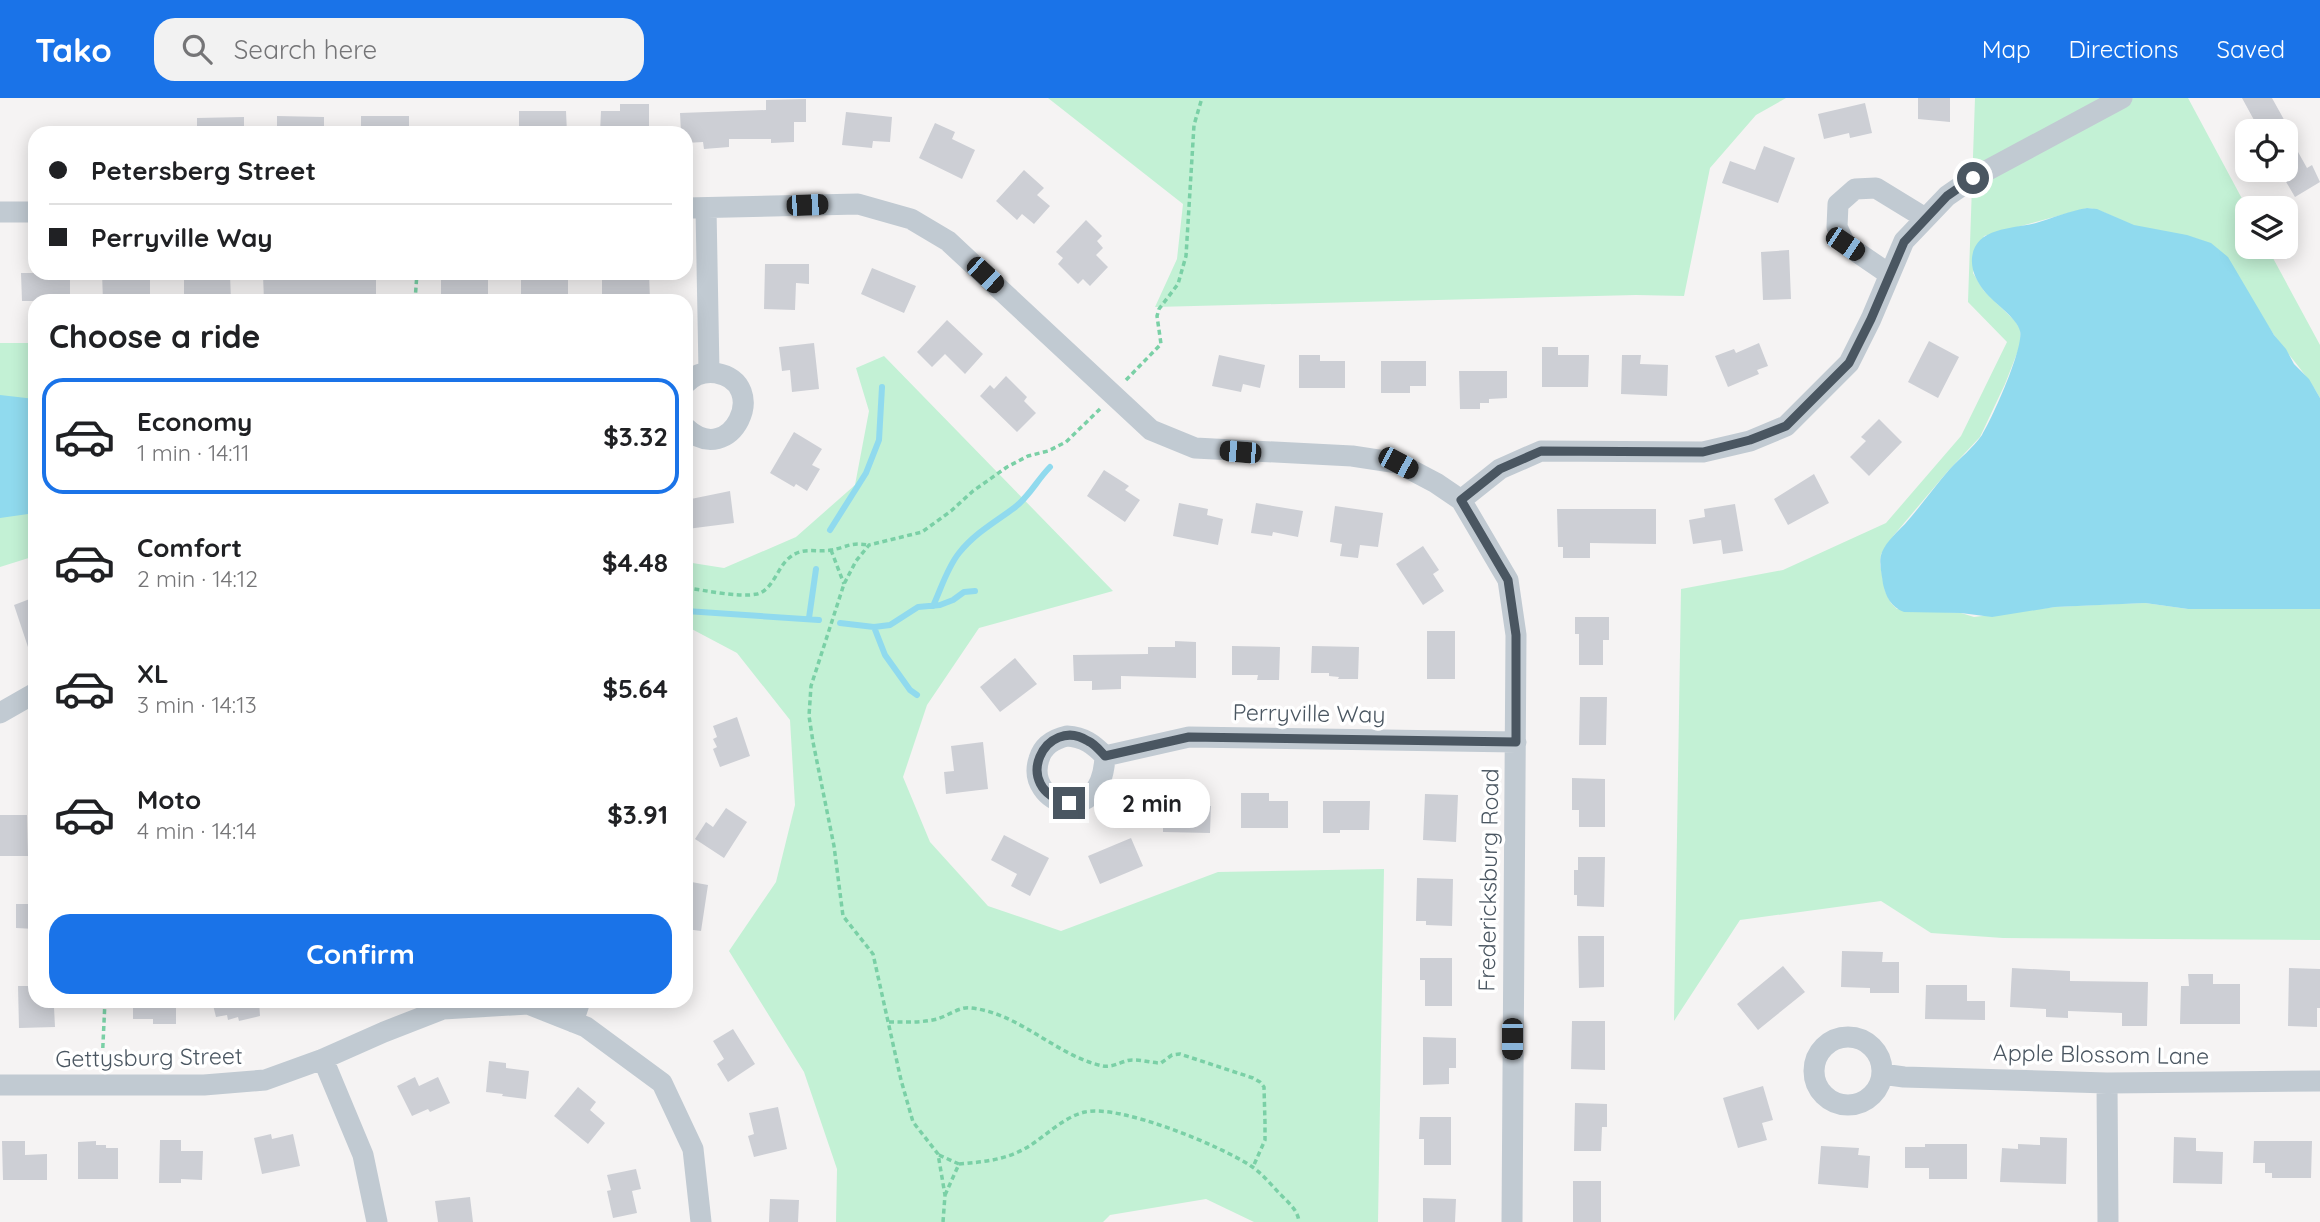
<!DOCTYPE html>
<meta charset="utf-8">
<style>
:root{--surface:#fff;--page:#f2f2f2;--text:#202124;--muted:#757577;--line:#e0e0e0;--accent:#1a73e8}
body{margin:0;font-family:Quicksand,sans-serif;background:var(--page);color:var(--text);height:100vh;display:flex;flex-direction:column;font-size:26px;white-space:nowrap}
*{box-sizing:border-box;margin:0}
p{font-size:23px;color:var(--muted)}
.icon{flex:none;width:38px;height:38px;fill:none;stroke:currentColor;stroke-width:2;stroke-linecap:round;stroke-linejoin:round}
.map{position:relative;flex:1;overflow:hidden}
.sheet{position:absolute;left:28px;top:196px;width:665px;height:714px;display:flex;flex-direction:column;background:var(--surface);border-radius:21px;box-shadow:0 4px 18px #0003}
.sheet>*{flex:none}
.hud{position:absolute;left:28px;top:28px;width:665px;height:154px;border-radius:21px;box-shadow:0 4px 18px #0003;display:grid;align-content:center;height:154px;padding:0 21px;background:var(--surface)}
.tools{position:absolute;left:2235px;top:21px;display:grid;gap:14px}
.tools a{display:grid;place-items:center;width:63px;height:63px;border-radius:14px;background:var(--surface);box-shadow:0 4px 18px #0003;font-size:35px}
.end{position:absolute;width:32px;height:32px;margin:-16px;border:9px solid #4a5661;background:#fff;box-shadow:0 0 0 4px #fff}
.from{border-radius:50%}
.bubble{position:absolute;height:49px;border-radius:21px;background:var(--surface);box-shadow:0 4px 18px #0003;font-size:23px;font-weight:700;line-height:49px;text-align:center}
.car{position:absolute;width:21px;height:42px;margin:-21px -10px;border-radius:9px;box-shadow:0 0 5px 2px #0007;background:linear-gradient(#222 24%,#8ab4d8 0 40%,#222 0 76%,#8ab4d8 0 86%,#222 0)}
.hud b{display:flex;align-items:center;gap:24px;height:66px;font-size:26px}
.hud b+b{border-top:2px solid var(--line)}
.hud i{width:18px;height:18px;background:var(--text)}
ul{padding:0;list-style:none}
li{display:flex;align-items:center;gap:21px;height:116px;margin:0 14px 10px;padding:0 7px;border:4px solid transparent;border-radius:21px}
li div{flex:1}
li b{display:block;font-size:26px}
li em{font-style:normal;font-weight:700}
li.active{border-color:var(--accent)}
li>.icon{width:63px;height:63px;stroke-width:1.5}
h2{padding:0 21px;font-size:32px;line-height:84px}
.action{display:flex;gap:14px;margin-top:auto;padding:14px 21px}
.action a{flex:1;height:80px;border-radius:21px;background:var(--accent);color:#fff;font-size:28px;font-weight:700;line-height:80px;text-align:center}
header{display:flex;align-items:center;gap:42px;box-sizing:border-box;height:98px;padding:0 35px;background:var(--accent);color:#fff}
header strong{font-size:33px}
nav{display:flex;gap:38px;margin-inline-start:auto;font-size:24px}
.search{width:490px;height:63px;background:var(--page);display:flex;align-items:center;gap:18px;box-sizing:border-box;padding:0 24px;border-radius:21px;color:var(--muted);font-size:26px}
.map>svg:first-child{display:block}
</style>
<header>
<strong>Tako</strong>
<div class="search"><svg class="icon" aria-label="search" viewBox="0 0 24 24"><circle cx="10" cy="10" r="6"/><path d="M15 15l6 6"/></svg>Search here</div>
<nav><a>Map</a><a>Directions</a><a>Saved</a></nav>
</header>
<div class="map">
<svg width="2320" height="1124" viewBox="0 0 2320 1124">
<rect width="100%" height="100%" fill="#f5f3f3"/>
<path fill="#c3f1d5" d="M 1048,0 L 1786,0 L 1756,17 L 1710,70 L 1684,198 L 1636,197 L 1155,209 L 1177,161 L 1183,106 Z
M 1975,0 L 2188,0 L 2247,110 L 2247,149 L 2267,149 L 2320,247 L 2320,300 C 2307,277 2289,258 2274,237 C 2258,213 2243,186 2228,161 C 2204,132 2165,138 2132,127 C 2117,122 2103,111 2087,110 L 1984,138 L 1973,175 L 1984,193 L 2015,223 L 2020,231 L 2021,245 L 2005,286 L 1980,339 L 1948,373 L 1894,437 L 1881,456 L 1880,466 L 1885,493 L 1891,505 L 1897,511 L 1961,515 L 1974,519 L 2055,509 L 2117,506 L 2145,505 L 2188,511 L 2320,511 L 2320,842 L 2003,840 L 1931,835 L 1881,803 L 1740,822 L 1674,923 L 1681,491 L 1783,472 L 1886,425 L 1961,338 L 2007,244 L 1968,204 Z
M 0,245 L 35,245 L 35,458 L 0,469 Z
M 884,258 L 1113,493 L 979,530 L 927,607 L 903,679 L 930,744 L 988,808 L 1061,833 L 1218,774 L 1384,771 L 1378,1124 L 1254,1124 L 1206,1101 L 1110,1117 L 1103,1124 L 836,1124 L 837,1071 L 804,974 L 729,853 L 776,784 L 795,707 L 790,622 L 737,555 L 686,528 L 686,464 L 724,470 L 796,439 L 855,387 L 869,313 L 856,270 Z"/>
<path fill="#90daee" d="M 2087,110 L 2097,111 L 2134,127 L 2187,137 L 2211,145 L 2228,159 L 2274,237 L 2286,251 L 2294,266 L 2309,281 L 2320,300 L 2320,511 L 2188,511 L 2145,505 L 2055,509 L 1992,519 L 1961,515 L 1904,514 C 1891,509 1886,499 1883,486 C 1882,476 1878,464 1882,454 C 1887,443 1897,434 1905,426 C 1921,408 1934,389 1949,372 C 1960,360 1973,350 1982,337 C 1992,321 2024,250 2020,233 C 2017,220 1994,205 1985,194 C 1977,184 1971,173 1972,160 C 1975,129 2013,131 2036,125 C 2053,120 2069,113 2087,110 Z
M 0,297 L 35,301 L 35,415 L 0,420 Z"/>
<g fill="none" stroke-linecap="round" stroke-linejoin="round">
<path stroke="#90daee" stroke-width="6" d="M 830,432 L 866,375 L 879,342 L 882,289
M 933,508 C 941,491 947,470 959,455 C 975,435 995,424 1014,410 C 1029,399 1037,382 1050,369
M 686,513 L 819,522
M 809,520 L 816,471
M 840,525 L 874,529 L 890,527 L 918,509 L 940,507 L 953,502 L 964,494 L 975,493
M 874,529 L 885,557 L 910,592 L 917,597"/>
</g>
<path fill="#cdcfd5" d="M 1918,0 L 1950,0 L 1950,24 L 1918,21 Z
M 2242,0 L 2272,0 L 2287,27 L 2284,29 L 2307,70 L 2312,67 L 2320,84 L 2295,99 L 2279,72 L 2286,72 L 2286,33 L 2260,33 Z
M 806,1 L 806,24 L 794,24 L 794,44 L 771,45 L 771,41 L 729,41 L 729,49 L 704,51 L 703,44 L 686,45 L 686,35 L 681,35 L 680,15 L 766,12 L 766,2 Z
M 1865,5 L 1872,35 L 1850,40 L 1849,35 L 1824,41 L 1818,16 Z
M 620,6 L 649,6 L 649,35 L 600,35 L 601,13 L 620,13 Z
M 519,13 L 566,13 L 567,35 L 519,35 Z
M 846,14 L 892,19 L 890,44 L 873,43 L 872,50 L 842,47 Z
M 277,18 L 324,19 L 324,35 L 277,35 Z
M 361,18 L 409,18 L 409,35 L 361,35 Z
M 244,19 L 244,35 L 197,35 L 197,20 Z
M 935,25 L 955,34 L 952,41 L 975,52 L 962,81 L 919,60 Z
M 1764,48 L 1795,60 L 1778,105 L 1722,85 L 1730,63 L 1755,72 Z
M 1024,72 L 1044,90 L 1037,97 L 1050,108 L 1034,126 L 1022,116 L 1017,122 L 996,103 Z
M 1086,122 L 1102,138 L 1097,143 L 1103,150 L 1096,157 L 1108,169 L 1090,188 L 1083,181 L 1078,186 L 1058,166 L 1063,160 L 1056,154 Z
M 1789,152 L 1791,201 L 1763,202 L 1761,154 Z
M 765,166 L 809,166 L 809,186 L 796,185 L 795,212 L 764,211 Z
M 872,170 L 916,188 L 904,215 L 861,196 Z
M 21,175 L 43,175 L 43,178 L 70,178 L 70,203 L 22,203 Z
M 102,175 L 150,175 L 150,200 L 103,203 Z
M 184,175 L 230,177 L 231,202 L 184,203 Z
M 283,175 L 376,175 L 376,199 L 311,199 L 311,203 L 264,203 L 263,177 Z
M 441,175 L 488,175 L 488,203 L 441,203 Z
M 521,175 L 568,175 L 568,200 L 521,200 Z
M 618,175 L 649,175 L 650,202 L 602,203 L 602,178 L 618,178 Z
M 947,222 L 983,256 L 965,276 L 945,256 L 932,269 L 917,254 Z
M 1929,243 L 1959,259 L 1938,300 L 1908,284 Z
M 814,245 L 819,291 L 792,294 L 790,272 L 782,273 L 779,249 Z
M 1759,245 L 1768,268 L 1757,272 L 1759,276 L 1728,289 L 1715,258 L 1734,251 L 1736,255 Z
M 1542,249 L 1558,249 L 1558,257 L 1589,257 L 1588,289 L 1542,289 Z
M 1219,257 L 1265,267 L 1260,290 L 1243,286 L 1241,294 L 1212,288 Z
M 1299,257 L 1320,257 L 1320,263 L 1345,263 L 1345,290 L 1299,290 Z
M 1622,257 L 1641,257 L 1640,266 L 1668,267 L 1667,298 L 1621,296 Z
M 1381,263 L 1426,263 L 1426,288 L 1410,288 L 1410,295 L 1381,295 Z
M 1459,273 L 1507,273 L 1507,300 L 1489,301 L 1489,305 L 1480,305 L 1480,311 L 1460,311 Z
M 1006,278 L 1027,299 L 1024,303 L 1036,315 L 1017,334 L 980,298 L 990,287 L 994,291 Z
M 1879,321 L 1902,344 L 1869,378 L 1850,359 L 1866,343 L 1861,339 Z
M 794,334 L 822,351 L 812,367 L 820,371 L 807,393 L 796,386 L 794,389 L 770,375 Z
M 1104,372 L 1129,388 L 1125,392 L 1140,402 L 1125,424 L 1087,398 Z
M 1814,376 L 1829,405 L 1788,427 L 1774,401 Z
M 730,393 L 734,425 L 687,431 L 686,402 Z
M 1179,405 L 1208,411 L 1207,417 L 1223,421 L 1218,447 L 1173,438 Z
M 1256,405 L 1303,413 L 1298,439 L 1273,434 L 1272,438 L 1251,435 Z
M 1735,406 L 1743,453 L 1723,456 L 1721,442 L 1693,446 L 1689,422 L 1705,419 L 1704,411 Z
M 1335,408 L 1383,415 L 1378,449 L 1360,447 L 1358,460 L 1340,458 L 1342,446 L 1330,444 Z
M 1557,411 L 1656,411 L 1656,446 L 1590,445 L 1590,460 L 1563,460 L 1563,449 L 1558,449 Z
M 1423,448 L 1439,472 L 1433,476 L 1444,493 L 1423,507 L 1396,466 Z
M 35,499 L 35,560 L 32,561 L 14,507 Z
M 1575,519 L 1609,519 L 1609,542 L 1603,542 L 1603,567 L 1579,567 L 1579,536 L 1575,536 Z
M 1427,533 L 1455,533 L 1455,581 L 1427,581 Z
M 1175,543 L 1196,544 L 1196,580 L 1121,578 L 1121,591 L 1092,592 L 1092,583 L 1074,583 L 1073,557 L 1148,556 L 1148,549 L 1175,549 Z
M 1232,548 L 1280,549 L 1279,582 L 1257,582 L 1258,577 L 1232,577 Z
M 1312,548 L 1359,549 L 1358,581 L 1338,581 L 1339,579 L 1329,578 L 1329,575 L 1311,575 Z
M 1015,560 L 1037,586 L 1000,614 L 980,589 Z
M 1580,599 L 1607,599 L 1606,647 L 1579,647 Z
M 737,619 L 750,658 L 720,669 L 713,651 L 717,649 L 713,641 L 717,639 L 713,628 Z
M 983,644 L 988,691 L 946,696 L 944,674 L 954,673 L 951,648 Z
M 1572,680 L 1605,681 L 1605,729 L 1579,729 L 1579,712 L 1572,712 Z
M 1241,695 L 1269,695 L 1269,703 L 1288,703 L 1288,730 L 1241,730 Z
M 1425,696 L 1458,697 L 1456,744 L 1423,742 Z
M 1163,702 L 1182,703 L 1181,707 L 1211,708 L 1210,735 L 1163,734 Z
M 1323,703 L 1370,703 L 1369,732 L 1340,732 L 1340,735 L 1323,735 Z
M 726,710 L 747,724 L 724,760 L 695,741 L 706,724 L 713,729 Z
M 0,717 L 27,717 L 28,758 L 0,758 Z
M 1004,737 L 1049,760 L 1030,798 L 1011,788 L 1017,776 L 991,762 Z
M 1131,740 L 1143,768 L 1100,786 L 1088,758 Z
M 1578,759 L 1605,759 L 1604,809 L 1577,808 L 1577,797 L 1574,797 L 1574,772 L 1578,772 Z
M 1417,780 L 1453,781 L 1452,828 L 1426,827 L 1426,823 L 1416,823 Z
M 686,783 L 708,787 L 701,833 L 686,831 Z
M 16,806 L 35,806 L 35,831 L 16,830 Z
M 1578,838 L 1604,838 L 1604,889 L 1579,890 Z
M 1842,853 L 1883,854 L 1882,864 L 1899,864 L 1899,895 L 1870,895 L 1870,890 L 1841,889 Z
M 1420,860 L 1452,860 L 1452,908 L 1425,908 L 1425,882 L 1420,882 Z
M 1783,868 L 1805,894 L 1758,932 L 1737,906 Z
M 2012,870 L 2070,873 L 2070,883 L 2148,884 L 2147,928 L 2122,928 L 2122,915 L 2068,913 L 2068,920 L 2046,919 L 2046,911 L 2010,909 Z
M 2289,870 L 2320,871 L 2320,910 L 2317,910 L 2317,929 L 2288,928 Z
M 2188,876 L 2213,876 L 2213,886 L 2240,886 L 2240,926 L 2180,926 L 2181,888 L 2189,888 Z
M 1926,887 L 1967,887 L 1967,903 L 1985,903 L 1985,922 L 1925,921 Z
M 18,888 L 35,888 L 35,903 L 47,903 L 48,909 L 54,909 L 55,929 L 19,930 Z
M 133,903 L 176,903 L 176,926 L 153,926 L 153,921 L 133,921 Z
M 212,903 L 259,903 L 260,918 L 239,923 L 238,919 L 228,922 L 227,917 L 216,919 Z
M 1572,923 L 1605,923 L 1605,972 L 1571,971 Z
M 733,931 L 755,966 L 728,984 L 717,966 L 724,961 L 713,943 Z
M 1423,939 L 1456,940 L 1456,970 L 1449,970 L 1449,986 L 1423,987 Z
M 489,963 L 506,965 L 506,970 L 529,973 L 526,1001 L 502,998 L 503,996 L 486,994 Z
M 415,979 L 419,988 L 438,979 L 450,1005 L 430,1014 L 428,1011 L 412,1018 L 397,988 Z
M 1763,988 L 1773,1022 L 1762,1025 L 1767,1042 L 1738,1050 L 1723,1000 Z
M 578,989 L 596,1004 L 590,1012 L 605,1025 L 588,1046 L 554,1018 Z
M 1575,1005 L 1607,1006 L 1607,1029 L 1602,1029 L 1601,1053 L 1574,1053 Z
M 778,1009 L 787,1051 L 754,1059 L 748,1038 L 754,1036 L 749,1015 Z
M 1420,1019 L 1451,1019 L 1451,1067 L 1424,1067 L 1424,1041 L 1419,1041 Z
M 271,1036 L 272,1041 L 293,1036 L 300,1068 L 262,1076 L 254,1040 Z
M 2040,1039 L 2067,1040 L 2066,1086 L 2000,1084 L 2002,1050 L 2018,1051 L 2018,1046 L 2040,1047 Z
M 2174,1039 L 2196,1040 L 2196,1053 L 2223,1054 L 2222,1086 L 2173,1085 Z
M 160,1042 L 181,1042 L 181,1053 L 203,1053 L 202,1082 L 181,1081 L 181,1085 L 159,1085 Z
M 2,1043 L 25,1043 L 25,1057 L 47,1056 L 47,1082 L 3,1082 Z
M 96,1043 L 96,1047 L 106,1047 L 106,1050 L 118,1050 L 118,1081 L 78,1081 L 78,1044 Z
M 2254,1043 L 2312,1043 L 2311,1080 L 2272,1080 L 2272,1075 L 2265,1075 L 2265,1065 L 2253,1065 Z
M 1925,1046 L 1967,1046 L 1967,1081 L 1929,1081 L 1929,1070 L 1905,1070 L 1905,1049 L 1925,1049 Z
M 1821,1048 L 1859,1050 L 1858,1057 L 1870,1058 L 1868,1090 L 1818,1086 Z
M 636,1071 L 641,1091 L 632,1093 L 637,1115 L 613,1120 L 607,1093 L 611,1092 L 607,1077 Z
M 1573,1083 L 1601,1083 L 1601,1124 L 1573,1124 Z
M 470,1099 L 473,1124 L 438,1124 L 435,1103 Z
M 1423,1100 L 1456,1101 L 1455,1124 L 1423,1124 Z
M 770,1101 L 799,1102 L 798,1124 L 769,1124 Z"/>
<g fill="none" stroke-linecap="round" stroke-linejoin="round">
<path stroke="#7ad0a6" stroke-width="3.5" stroke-dasharray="5 3.5" stroke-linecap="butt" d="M 415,203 L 417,175
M 1126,282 L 1161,246 L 1157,218 L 1159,211 L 1178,186 L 1186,158 L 1194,27 L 1202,0
M 831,452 L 844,486
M 686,490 C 705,492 739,500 757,496 C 773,492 777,470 789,460 C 803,448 817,455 831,452 C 849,449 848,444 869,447
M 889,924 C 905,924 921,925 937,921 C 948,918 960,908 971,910 C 1020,915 1056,958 1103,968 C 1115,970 1124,961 1134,962 C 1143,962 1152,965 1161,965 L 1172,957 L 1180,956 L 1253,980 L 1260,984 L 1264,989 L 1265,1025 L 1265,1042 L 1253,1069
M 102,967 L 105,903
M 939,1057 L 959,1066
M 945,1097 L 959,1066 C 983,1064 1005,1062 1026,1050 C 1045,1039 1063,1019 1085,1014 C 1120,1006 1221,1048 1251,1068 C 1263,1076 1272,1088 1282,1098 C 1290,1106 1298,1113 1299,1124
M 943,1124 L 945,1097 L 938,1056 L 913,1024 L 901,982 L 873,856 L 843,818 L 834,748 L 813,644 L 809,618 L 811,588 L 844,486 L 856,463 L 869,447 L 922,434 L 951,413 L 973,393 L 1007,369 L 1028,358 L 1048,353 L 1066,344 L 1100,311"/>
<path stroke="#c1cad2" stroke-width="21" d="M 686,110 L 858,106 L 911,121 L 948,143 L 1151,332 L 1195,350 L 1352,358 L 1398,365 L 1436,385 L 1461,402 L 1508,482 L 1516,537 L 1512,1124
M 706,110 L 709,274
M 0,114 L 35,114
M 1889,176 L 1845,146 L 1837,129 L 1838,106 L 1855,91 L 1876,90 L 1925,120
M 686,285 C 694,277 704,273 716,275 C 772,285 731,372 686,330
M 1461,402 L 1500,371 L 1541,353 L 1703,354 L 1750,343 L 1786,328 L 1849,265 L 1871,221 L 1904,143 L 1947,98 L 1973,80 L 2122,0
M 0,615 L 35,595
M 1067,638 C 1084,639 1093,646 1105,658 C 1102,734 1024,706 1039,661 C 1043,647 1054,641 1067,638 Z
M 1105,658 L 1189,639 L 1516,644
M 573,924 L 580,903
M1814 973a34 34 0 1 1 68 0a34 34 0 1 1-68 0Z
M 323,961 L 363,1057 L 377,1124
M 1882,976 L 1904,979 L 2107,985 L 2320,983
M 2107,985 L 2108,1124
M 0,987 L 204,987 L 265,982 L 323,961 L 384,934 L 443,911 L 528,906 L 586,929 L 662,985 L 693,1051 L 701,1124"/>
</g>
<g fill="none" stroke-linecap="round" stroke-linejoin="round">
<path stroke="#4a5661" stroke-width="9" d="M 1069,705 C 1008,691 1046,616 1088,643 C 1095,646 1100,653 1105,658 L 1189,639 L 1516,644 L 1516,537 L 1508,482 L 1461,402 L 1500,371 L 1541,353 L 1703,354 L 1750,342 L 1786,328 L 1849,265 L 1871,221 L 1904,144 L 1947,98 L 1973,80"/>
</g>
<g text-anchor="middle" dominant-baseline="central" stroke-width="7" stroke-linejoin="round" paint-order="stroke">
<g font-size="23" fill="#4a5661" stroke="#fff">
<text transform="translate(1309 615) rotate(1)">Perryville Way</text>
<text transform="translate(1488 782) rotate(-89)">Fredericksburg Road</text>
<text transform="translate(2101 956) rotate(1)">Apple Blossom Lane</text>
<text transform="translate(149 959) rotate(-1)">Gettysburg Street</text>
</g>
</g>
</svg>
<div class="tools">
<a><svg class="icon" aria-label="locate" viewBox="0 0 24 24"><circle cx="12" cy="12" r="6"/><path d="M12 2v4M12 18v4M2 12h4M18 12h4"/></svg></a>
<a><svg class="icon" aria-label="layers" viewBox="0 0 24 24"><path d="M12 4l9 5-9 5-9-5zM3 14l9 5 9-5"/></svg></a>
</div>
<i class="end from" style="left:1973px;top:80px"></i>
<i class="end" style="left:1069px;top:705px"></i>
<div class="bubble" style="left:1094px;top:681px;width:116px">2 min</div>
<i class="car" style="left:807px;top:107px;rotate:88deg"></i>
<i class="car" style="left:1845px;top:146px;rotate:124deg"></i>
<i class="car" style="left:985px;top:177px;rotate:133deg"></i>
<i class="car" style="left:1240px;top:354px;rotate:275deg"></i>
<i class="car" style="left:1398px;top:365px;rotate:118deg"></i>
<i class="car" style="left:1512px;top:941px;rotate:180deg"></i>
<div class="hud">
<b><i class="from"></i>Petersberg Street</b>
<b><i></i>Perryville Way</b>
</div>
<section class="sheet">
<h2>Choose a ride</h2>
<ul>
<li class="active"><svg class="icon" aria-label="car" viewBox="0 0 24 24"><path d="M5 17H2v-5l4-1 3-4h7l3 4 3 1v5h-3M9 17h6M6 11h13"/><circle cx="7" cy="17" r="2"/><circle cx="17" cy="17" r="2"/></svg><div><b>Economy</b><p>1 min · 14:11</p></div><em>$3.32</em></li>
<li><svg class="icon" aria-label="car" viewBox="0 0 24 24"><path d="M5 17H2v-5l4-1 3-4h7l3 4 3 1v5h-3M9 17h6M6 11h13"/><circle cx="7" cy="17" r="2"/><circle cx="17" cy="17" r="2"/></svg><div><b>Comfort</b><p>2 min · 14:12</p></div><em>$4.48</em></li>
<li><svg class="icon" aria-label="car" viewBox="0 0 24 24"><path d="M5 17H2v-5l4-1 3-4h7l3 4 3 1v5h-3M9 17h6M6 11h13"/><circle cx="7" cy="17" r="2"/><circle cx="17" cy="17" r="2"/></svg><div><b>XL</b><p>3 min · 14:13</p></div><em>$5.64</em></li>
<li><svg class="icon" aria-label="car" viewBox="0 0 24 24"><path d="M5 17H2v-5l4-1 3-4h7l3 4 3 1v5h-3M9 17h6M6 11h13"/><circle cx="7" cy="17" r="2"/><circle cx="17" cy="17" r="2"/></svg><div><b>Moto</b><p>4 min · 14:14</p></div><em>$3.91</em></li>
</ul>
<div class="action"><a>Confirm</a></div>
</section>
</div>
